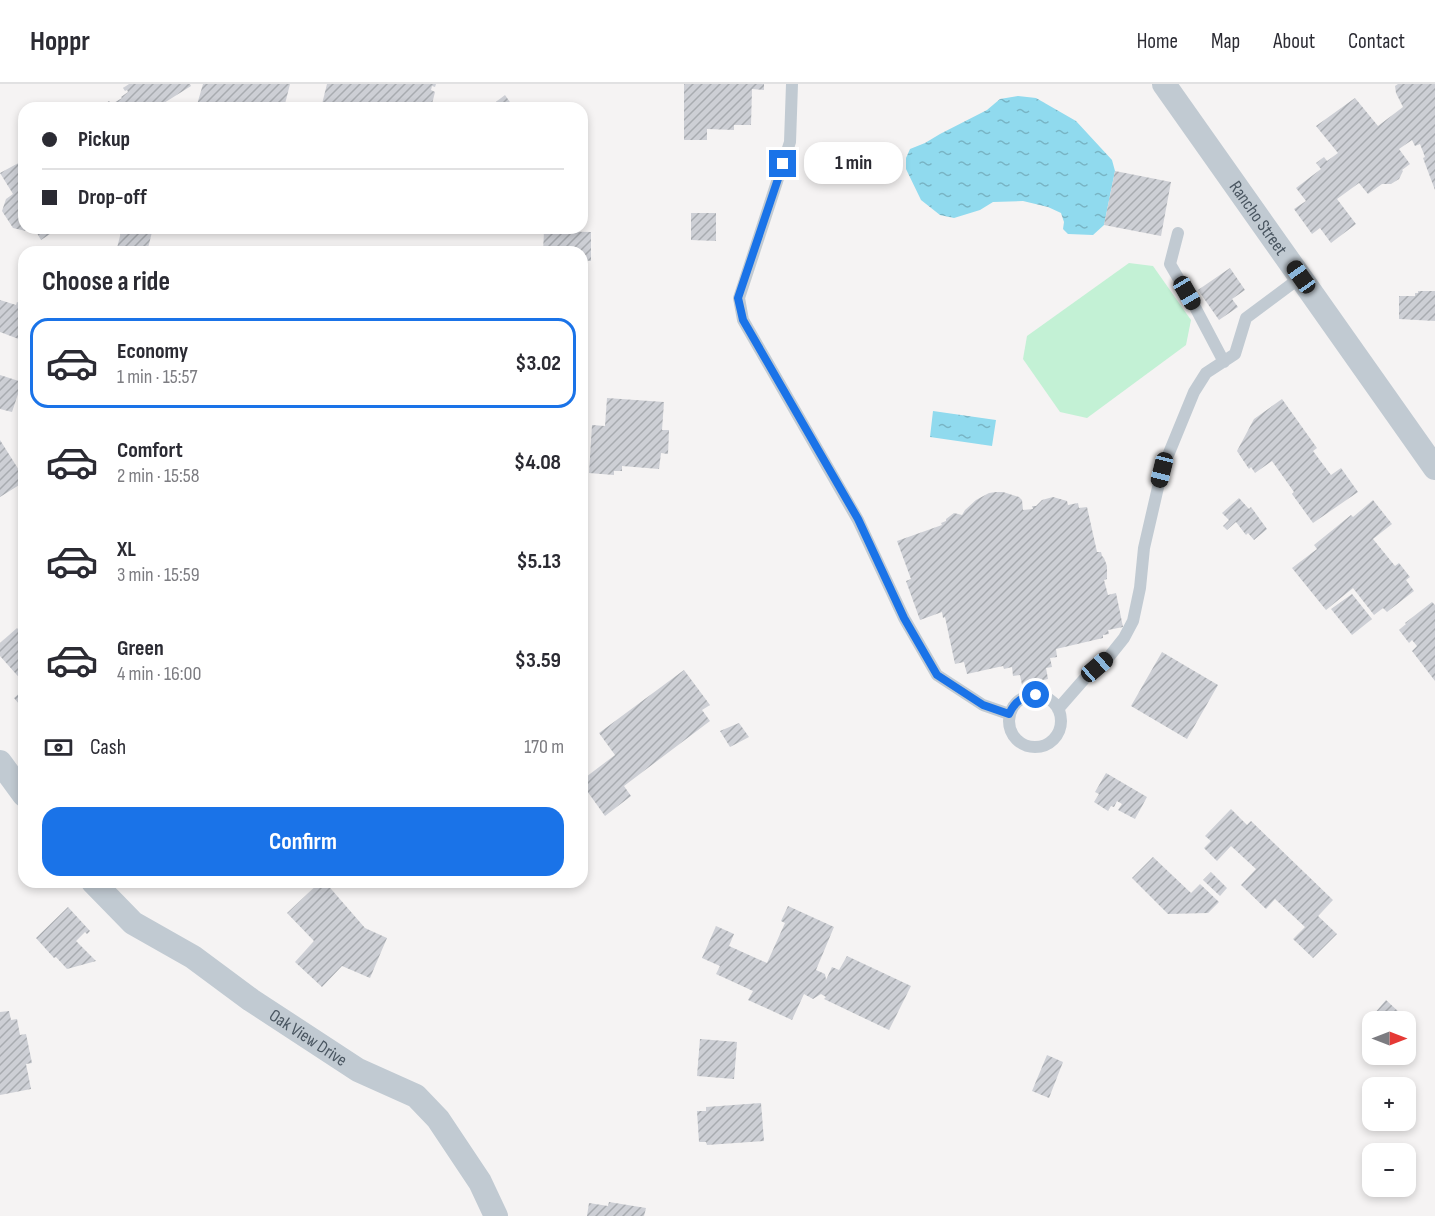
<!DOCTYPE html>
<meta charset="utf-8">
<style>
:root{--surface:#fff;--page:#f7f7f7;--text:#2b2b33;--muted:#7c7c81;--line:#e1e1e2;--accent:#1a73e8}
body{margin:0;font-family:"Sofia Sans Condensed",sans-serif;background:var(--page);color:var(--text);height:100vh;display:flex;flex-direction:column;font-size:22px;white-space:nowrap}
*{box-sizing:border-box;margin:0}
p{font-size:20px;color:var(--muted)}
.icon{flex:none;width:33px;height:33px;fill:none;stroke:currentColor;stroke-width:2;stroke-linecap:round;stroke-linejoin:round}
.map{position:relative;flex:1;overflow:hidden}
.details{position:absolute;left:18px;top:162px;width:570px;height:642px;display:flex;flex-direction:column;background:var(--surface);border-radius:18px;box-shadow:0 3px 9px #0003}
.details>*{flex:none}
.hud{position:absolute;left:18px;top:18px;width:570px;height:132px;border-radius:18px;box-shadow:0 3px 9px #0003;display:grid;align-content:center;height:132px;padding:0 24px;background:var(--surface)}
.needle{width:39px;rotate:90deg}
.controls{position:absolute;left:1362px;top:927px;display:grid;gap:12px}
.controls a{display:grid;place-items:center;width:54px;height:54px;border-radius:12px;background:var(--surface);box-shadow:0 3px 9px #0003;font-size:30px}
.end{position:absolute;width:27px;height:27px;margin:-14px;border:8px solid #1a73e8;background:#fff;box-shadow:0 0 0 3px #fff}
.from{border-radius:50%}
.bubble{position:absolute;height:42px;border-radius:18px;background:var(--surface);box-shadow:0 3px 9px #0003;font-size:20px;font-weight:700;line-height:42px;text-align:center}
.car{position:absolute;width:18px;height:36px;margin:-18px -9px;border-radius:8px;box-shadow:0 0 4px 2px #0007;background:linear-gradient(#222 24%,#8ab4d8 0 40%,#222 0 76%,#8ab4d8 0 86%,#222 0)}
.hud b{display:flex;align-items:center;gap:21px;height:57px;font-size:22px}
.hud b+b{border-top:2px solid var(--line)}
.hud i{width:15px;height:15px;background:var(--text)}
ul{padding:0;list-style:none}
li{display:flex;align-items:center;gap:18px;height:90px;margin:0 12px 9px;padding:0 12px;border:3px solid transparent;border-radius:18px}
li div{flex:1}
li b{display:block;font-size:22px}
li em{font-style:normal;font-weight:700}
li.on{border-color:var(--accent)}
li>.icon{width:54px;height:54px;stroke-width:1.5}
h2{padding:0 24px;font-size:27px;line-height:72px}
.pay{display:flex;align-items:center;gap:15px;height:66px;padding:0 24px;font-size:22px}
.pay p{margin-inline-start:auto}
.button{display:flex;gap:12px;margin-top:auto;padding:12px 24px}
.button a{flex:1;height:69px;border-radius:18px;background:var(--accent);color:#fff;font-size:24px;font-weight:700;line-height:69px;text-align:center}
header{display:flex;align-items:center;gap:36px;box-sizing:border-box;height:84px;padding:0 30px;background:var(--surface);border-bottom:2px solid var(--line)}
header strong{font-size:28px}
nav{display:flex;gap:33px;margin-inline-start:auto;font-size:21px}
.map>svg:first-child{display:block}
</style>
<header>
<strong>Hoppr</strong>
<nav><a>Home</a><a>Map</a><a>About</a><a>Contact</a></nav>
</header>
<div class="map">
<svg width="1435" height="1132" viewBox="0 0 1435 1132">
<defs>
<pattern id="water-ripples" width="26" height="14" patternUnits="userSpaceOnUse" patternTransform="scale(1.5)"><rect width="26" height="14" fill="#90daee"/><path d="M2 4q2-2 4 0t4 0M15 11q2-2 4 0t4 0" fill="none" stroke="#78b4c4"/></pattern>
<pattern id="building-hatch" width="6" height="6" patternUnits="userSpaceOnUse" patternTransform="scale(1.5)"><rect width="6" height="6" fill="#cdcfd5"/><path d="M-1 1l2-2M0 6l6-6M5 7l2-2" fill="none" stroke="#a8abb0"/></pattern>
</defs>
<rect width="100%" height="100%" fill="#f5f3f3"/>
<path fill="#c3f1d5" d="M 1129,179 L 1153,182 L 1191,236 L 1186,261 L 1087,334 L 1060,328 L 1023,275 L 1027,252 Z"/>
<path fill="url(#water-ripples)" d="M 1018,12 L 1036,14 L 1076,37 L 1112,76 L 1115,87 L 1104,141 L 1093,151 L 1068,150 L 1063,145 L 1064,138 L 1061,129 L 1048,123 L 1023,117 L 993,118 L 980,126 L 954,134 L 940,131 L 921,116 L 906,85 L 906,74 L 910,65 L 925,59 L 940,50 L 987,26 L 1000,15 Z
M 933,327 L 996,336 L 992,362 L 930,353 Z"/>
<path fill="url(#building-hatch)" d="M 129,0 L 190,0 L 191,2 L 156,24 L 99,24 L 109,17 L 112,20 L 122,14 L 121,13 L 128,8 L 127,6 L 125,7 L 123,4 Z
M 203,0 L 290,0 L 284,24 L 196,24 Z
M 327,0 L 436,0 L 435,3 L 432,2 L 431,6 L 435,8 L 431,24 L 321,24 Z
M 684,0 L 764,0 L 764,6 L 752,5 L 751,41 L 734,41 L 734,46 L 707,45 L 707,56 L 684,56 Z
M 1398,0 L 1435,0 L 1435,106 L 1423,74 L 1425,73 L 1420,60 L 1415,62 L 1412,56 L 1399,65 L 1410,80 L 1402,86 L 1403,87 L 1399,95 L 1391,100 L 1382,100 L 1368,110 L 1359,99 L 1337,115 L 1356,140 L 1331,159 L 1320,144 L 1312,150 L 1294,125 L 1306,117 L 1296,104 L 1321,85 L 1316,79 L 1324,73 L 1327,77 L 1338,69 L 1316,42 L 1355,14 L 1378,42 L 1403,23 L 1396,9 L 1395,2 Z
M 505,11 L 514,24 L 488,24 Z
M 24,76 L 24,144 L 31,144 L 26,147 L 13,144 L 2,127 L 6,115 L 13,110 L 0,89 Z
M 1115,87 L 1171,98 L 1161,152 L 1104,141 Z
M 691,129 L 716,129 L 716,157 L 691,156 Z
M 34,144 L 59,144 L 41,156 Z
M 122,144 L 153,144 L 147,168 L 116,168 Z
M 544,147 L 591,148 L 591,177 L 582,176 L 582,168 L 543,168 Z
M 1230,184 L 1245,206 L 1232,215 L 1238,223 L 1219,236 L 1198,206 Z
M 1418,207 L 1435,207 L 1435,237 L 1399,235 L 1399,212 L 1415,212 L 1415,209 L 1418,209 Z
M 0,216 L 16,221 L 17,218 L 24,221 L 24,257 L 0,248 Z
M 0,291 L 22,298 L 12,328 L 0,325 Z
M 607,314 L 664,318 L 662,346 L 669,346 L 668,370 L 661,369 L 659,385 L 622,382 L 622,387 L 614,387 L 614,391 L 589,389 L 592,341 L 605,342 Z
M 1282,315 L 1317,364 L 1313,367 L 1331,391 L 1341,384 L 1358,408 L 1313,439 L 1292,410 L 1294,408 L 1272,377 L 1255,389 L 1251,383 L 1249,385 L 1237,367 L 1254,335 Z
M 0,356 L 24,394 L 24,398 L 0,413 Z
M 996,408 L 1003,408 L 1019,413 L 1022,416 L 1023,426 L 1033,425 L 1032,422 L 1036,422 L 1042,416 L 1053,413 L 1067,417 L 1068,421 L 1078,419 L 1079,424 L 1087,423 L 1097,468 L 1101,468 L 1102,472 L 1104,474 L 1107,482 L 1107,495 L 1104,496 L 1108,511 L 1116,509 L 1123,543 L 1108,546 L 1109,550 L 1103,551 L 1103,554 L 1056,565 L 1057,573 L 1050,574 L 1052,583 L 1046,584 L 1048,595 L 1022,601 L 1020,591 L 1013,592 L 1012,583 L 1004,585 L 1003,582 L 967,590 L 964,578 L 955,580 L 945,533 L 943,534 L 942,528 L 920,536 L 906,497 L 911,495 L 897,457 L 942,441 L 941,439 L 946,437 L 946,435 L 954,429 L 962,431 L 965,426 L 976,416 L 989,409 Z
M 1239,414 L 1249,425 L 1251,423 L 1267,445 L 1254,456 L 1248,449 L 1246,451 L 1236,438 L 1227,446 L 1223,442 L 1229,436 L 1222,429 Z
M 1373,416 L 1392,440 L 1373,455 L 1395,482 L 1399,479 L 1410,493 L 1406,496 L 1414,507 L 1387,528 L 1383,524 L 1374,531 L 1353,504 L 1326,526 L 1292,484 L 1317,465 L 1314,461 L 1351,431 L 1353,433 Z
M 1352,510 L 1372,535 L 1352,551 L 1331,525 Z
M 1432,518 L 1435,521 L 1435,597 L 1412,567 L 1417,562 L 1412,556 L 1409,559 L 1399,546 L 1406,540 L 1405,539 Z
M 17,544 L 24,551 L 24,599 L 0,572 L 0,559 Z
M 1162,568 L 1218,601 L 1187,655 L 1131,622 Z
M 684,586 L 710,621 L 702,626 L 710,637 L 624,702 L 631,712 L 605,732 L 582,700 L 582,696 L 615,671 L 599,649 Z
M 24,605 L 24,626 L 14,614 Z
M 739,639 L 749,653 L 730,663 L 720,647 Z
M 1106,689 L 1147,713 L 1135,735 L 1118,726 L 1122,720 L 1117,717 L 1114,723 L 1111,722 L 1108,727 L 1094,718 L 1099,710 L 1095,708 Z
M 1231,725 L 1247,741 L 1251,737 L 1333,816 L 1318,832 L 1337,850 L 1313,874 L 1293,855 L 1305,843 L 1275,815 L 1266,825 L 1241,801 L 1256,785 L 1231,762 L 1217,777 L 1204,764 L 1211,757 L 1205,752 Z
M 1153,773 L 1191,809 L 1200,800 L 1219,818 L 1208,829 L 1168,830 L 1132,794 Z
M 1211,788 L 1227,804 L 1220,812 L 1203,796 Z
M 320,798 L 325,798 L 365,844 L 387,854 L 370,894 L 342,882 L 322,903 L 295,878 L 314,857 L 287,829 Z
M 788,822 L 834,843 L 816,886 L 825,890 L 826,896 L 832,883 L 839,886 L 847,872 L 911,902 L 889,946 L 824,915 L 826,913 L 821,910 L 813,915 L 804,910 L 792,936 L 748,916 L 753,907 L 716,890 L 720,882 L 702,874 L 716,842 L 734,850 L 729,862 L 767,879 L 785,839 L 781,837 Z
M 68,823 L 90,847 L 87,850 L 85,848 L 76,857 L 96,877 L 67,885 L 56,873 L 54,874 L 36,854 Z
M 1386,916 L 1400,929 L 1393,938 L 1382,938 L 1374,930 Z
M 9,927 L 11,936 L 17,935 L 20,951 L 26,950 L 32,979 L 26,980 L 31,1005 L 0,1011 L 0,928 Z
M 700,955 L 737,958 L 734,995 L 697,992 Z
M 1047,971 L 1063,978 L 1049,1014 L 1032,1007 Z
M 761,1019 L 764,1057 L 707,1061 L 706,1058 L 699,1058 L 697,1027 L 706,1027 L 706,1023 Z
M 609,1118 L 646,1124 L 644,1132 L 587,1132 L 589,1119 L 608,1122 Z"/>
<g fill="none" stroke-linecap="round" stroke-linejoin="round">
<path stroke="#c1cad2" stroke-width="12" d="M 792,0 L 790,58 L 739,214 L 743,236 L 858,436 L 904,534 L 937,591 L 983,621 L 1009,630
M 1178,149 L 1170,180 L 1195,223 L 1224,278
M1009 637a26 26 0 1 1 52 0a26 26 0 1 1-52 0Z
M 1058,625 L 1086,593 L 1108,574 L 1124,554 L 1133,537 L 1140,504 L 1144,464 L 1162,386 L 1194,308 L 1206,289 L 1235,270 L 1246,234 L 1301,193"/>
<g stroke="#c1cad2" stroke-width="24">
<path id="s1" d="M 1164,0 L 1435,384"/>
<path d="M 0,678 L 24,711"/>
<path id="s2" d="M 93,798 L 133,839 L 193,873 L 251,916 L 358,986 L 416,1012 L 438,1035 L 480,1098 L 496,1132"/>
</g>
</g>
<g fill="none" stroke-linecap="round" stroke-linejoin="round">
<path stroke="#1a73e8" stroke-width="8" d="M 783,80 L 738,214 L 743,236 L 858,435 L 904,534 L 937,591 L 983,621 L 1009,630 C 1015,617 1023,612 1036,611"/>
</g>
<g text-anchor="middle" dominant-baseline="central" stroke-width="6" stroke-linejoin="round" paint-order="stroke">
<g font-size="18" fill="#4a5661" stroke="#fff">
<text stroke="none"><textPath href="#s1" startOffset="164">Rancho Street</textPath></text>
<text stroke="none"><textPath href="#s2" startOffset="267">Oak View Drive</textPath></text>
</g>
</g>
</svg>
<div class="controls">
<a><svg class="needle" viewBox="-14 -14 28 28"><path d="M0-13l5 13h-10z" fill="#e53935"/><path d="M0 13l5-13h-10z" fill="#7c7c81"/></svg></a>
<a>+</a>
<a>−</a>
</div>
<i class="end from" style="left:1036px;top:611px"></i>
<i class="end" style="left:783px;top:80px"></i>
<div class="bubble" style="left:804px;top:58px;width:99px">1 min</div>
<i class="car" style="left:1301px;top:193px;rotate:325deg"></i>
<i class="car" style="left:1187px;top:209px;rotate:150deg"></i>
<i class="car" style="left:1162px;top:386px;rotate:194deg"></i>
<i class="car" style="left:1097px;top:583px;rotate:49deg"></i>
<div class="hud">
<b><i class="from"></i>Pickup</b>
<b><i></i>Drop-off</b>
</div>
<section class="details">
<h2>Choose a ride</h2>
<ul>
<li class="on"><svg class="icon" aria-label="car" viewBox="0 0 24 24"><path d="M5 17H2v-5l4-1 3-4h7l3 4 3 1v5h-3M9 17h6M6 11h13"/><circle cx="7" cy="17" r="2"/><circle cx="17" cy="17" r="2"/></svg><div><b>Economy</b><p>1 min · 15:57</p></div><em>$3.02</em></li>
<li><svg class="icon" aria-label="car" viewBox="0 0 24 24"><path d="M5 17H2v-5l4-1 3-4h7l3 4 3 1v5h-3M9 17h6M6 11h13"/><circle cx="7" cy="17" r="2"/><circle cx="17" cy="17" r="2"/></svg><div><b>Comfort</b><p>2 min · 15:58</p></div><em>$4.08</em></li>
<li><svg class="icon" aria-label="car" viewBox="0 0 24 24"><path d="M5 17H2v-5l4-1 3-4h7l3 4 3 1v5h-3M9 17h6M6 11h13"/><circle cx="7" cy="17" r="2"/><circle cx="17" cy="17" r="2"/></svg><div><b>XL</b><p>3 min · 15:59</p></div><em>$5.13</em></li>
<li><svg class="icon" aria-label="car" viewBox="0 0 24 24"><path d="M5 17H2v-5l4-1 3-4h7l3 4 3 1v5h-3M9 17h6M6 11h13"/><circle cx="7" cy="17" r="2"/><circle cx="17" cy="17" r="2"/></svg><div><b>Green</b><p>4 min · 16:00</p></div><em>$3.59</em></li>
</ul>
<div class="pay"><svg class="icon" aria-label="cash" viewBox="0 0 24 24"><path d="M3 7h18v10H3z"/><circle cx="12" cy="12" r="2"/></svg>Cash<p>170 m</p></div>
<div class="button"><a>Confirm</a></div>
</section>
</div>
